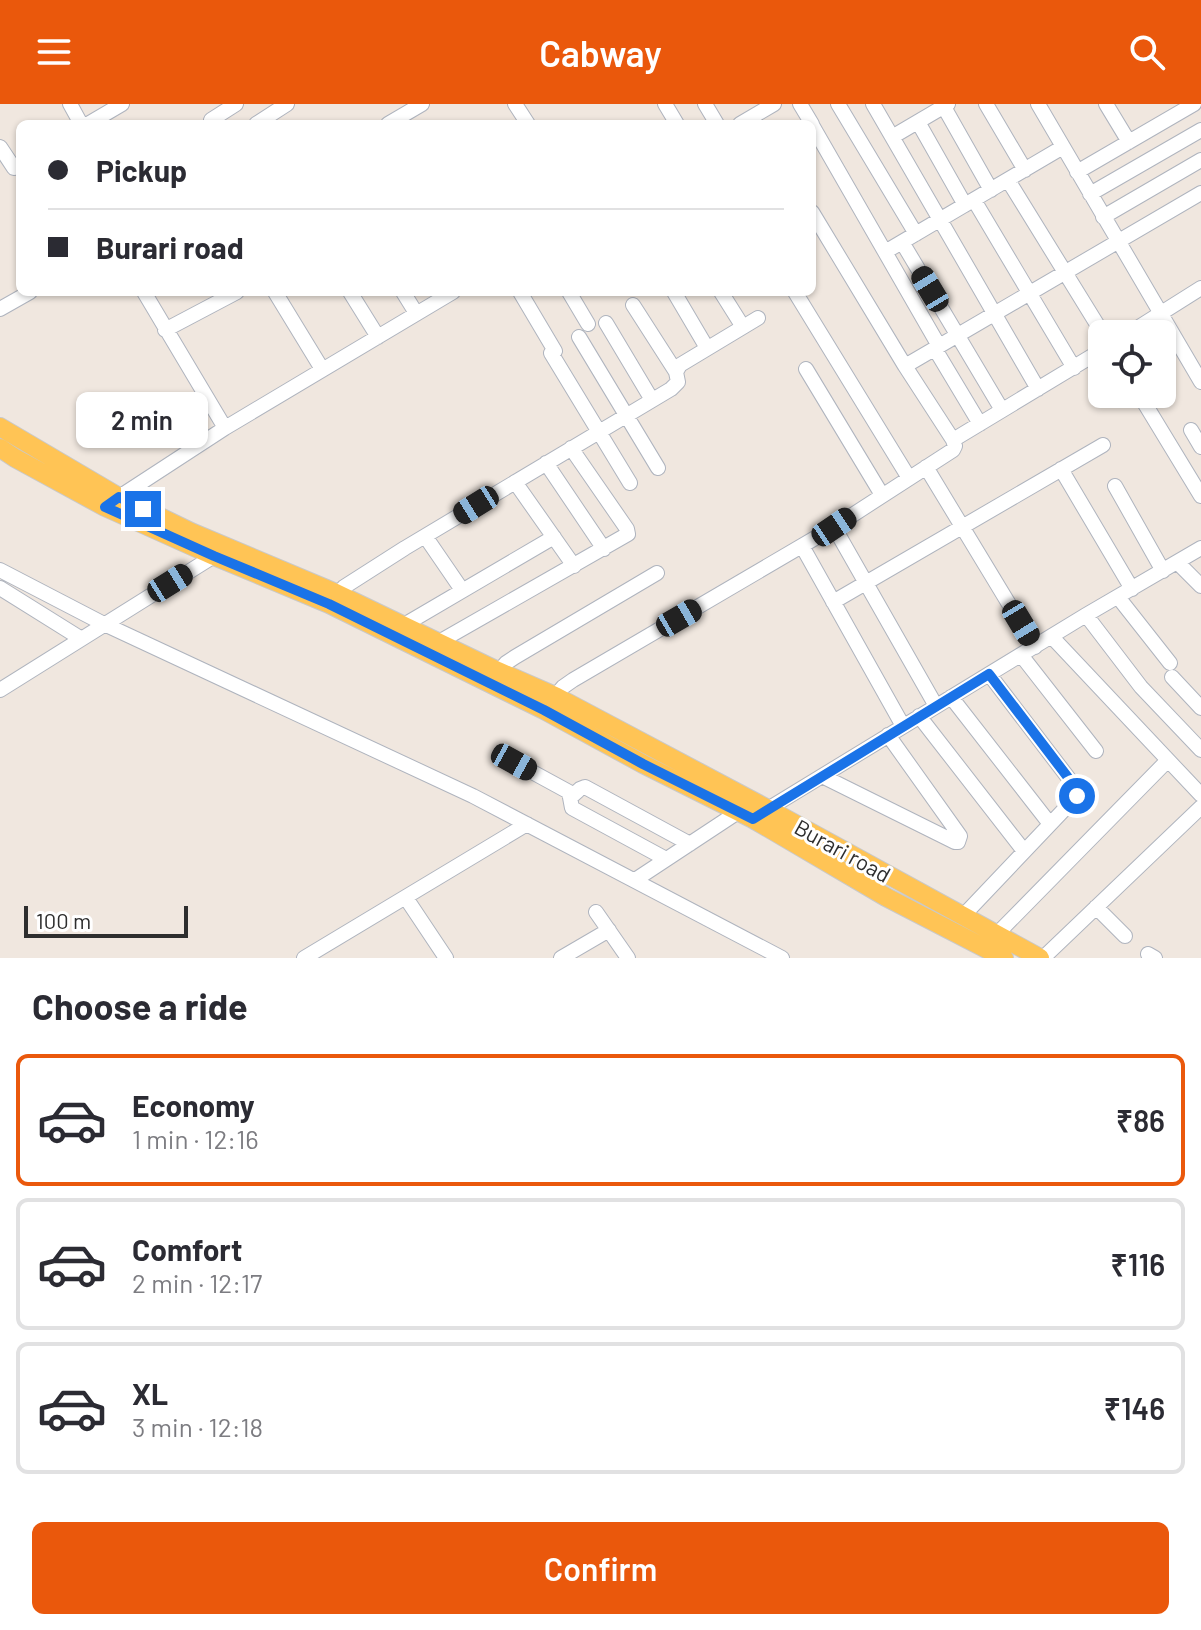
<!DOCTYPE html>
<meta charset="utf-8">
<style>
:root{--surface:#fff;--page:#f7f7f7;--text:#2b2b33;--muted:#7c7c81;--line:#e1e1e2;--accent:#ea580c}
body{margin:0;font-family:Barlow,sans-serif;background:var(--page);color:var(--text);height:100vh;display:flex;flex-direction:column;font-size:30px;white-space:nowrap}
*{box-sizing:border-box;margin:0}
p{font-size:26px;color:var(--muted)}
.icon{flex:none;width:44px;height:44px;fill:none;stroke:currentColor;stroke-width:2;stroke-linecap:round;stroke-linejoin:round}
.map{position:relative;height:854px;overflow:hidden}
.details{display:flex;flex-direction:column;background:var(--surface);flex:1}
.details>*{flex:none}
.guide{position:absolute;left:16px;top:16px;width:800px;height:176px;border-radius:12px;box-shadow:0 2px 6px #0004;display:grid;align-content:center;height:176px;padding:0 32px;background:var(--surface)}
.controls{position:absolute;left:1088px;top:216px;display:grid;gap:16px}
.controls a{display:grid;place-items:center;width:88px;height:88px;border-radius:12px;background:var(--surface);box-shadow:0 2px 6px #0004;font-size:40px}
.scale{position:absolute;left:24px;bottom:20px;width:164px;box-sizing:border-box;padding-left:8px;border:4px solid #2e2e2e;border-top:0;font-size:22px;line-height:28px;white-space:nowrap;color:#2e2e2e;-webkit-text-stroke:6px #fff;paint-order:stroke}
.end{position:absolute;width:36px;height:36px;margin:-18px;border:10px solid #1a73e8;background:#fff;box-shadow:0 0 0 4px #fff}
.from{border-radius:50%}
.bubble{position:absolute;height:56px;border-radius:12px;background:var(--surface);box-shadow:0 2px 6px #0004;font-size:26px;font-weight:600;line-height:56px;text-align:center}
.car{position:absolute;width:24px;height:48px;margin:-24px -12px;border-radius:10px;box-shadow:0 0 6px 2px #0007;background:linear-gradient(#222 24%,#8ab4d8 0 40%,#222 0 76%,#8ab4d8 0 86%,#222 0)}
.guide b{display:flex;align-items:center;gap:28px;height:76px;font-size:30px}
.guide b+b{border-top:2px solid var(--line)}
.guide i{width:20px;height:20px;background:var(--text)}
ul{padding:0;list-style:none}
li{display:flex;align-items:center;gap:24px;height:132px;margin:0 16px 12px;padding:0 16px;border:4px solid var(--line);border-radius:12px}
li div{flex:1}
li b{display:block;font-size:30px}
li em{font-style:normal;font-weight:600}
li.active{border-color:var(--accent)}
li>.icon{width:72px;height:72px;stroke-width:1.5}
h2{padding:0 32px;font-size:36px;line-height:96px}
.button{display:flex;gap:16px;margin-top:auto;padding:16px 32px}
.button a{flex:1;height:92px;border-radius:12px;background:var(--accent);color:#fff;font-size:32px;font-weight:600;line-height:92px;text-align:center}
header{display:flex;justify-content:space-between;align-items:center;height:104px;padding:0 32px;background:var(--accent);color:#fff;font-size:36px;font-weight:600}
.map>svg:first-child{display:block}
</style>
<header><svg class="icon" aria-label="menu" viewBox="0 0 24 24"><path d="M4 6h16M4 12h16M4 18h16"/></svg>Cabway<svg class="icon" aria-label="search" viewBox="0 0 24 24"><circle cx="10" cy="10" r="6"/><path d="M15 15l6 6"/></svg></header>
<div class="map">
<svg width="1201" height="854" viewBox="0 0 1201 854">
<rect width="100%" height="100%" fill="#f0e7df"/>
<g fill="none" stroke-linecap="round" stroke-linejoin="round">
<defs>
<path id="minor" d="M 70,0 L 81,20
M 515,0 L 528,20
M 665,0 L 677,20
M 705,0 L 717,20
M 800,0 L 812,20
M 838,0 L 916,130
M 873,0 L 1038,285
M 986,0 L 1025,66
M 1038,0 L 1201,278
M 1106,0 L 1129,38
M 944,3 L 991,86
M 211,16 L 236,0
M 918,18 L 965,101
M 88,20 L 122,0
M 256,20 L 287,0
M 388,20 L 422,0
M 740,20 L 774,0
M 812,21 L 939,242
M 892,33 L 948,0
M 0,43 L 14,64
M 1077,68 L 1194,0
M 1008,76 L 1103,230
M 1090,90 L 1201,26
M 974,96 L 1074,264
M 1103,113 L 1201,56
M 902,138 L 1002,306
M 885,148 L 1063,43
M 144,188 L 225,324
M 275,188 L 322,265
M 350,188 L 378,233
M 403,188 L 416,209
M 520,188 L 555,247 L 551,249 L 630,379
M 569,188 L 588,220
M 674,188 L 707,244
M 721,188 L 743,223
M 795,188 L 909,374
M 633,201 L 676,268
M 0,205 L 30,188
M 606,219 L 652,296
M 165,226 L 237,188
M 1128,230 L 1201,184
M 579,233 L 658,364
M 935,245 L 980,320
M 905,262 L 1201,89
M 806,265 L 882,391
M 1139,290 L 1201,392
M 1191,326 L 1201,343
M 953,336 L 1102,246
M 546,359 L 604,445
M 926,363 L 1035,543
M 1061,365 L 1132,485
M 515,378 L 574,462
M 1115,382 L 1163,467
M 113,397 L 225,324 L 453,188
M 834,423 L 936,602
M 425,432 L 462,486
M 802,442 L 903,622
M 1177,458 L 1201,482
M 0,466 L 104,520 L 473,692 L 782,854
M 0,484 L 80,534
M 1118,493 L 1170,559
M 332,496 L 344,483 L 405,444 L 671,285 L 678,278 L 676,268 L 680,261 L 758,214
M 833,498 L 1103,341
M 1086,511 L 1141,583 L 1201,646
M 404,521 L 554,433
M 1052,533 L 1201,691
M 439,538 L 628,430 L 627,425 L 571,344
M 1021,551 L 1096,647
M 1172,573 L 1201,604
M 493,574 L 506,559 L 515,553 L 657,469
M 0,586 L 214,452 L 217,445
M 951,593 L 1050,720
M 550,598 L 563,583 L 573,576 L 834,423 L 953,346 L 955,342 L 953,336 L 905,262 L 812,108
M 919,612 L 1024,747
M 514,658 L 569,688 L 572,704 L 666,755
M 822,672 L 955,738 L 958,738 L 960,732 L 888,631
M 571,693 L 580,685 L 585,683 L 690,740
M 763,708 L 1086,511 L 1201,444
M 635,776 L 738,708
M 406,794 L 446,854
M 1096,803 L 1125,832
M 596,808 L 628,854
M 963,812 L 1077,692 L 1077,685 L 1073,680 L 989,570
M 997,830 L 1168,656
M 1148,850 L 1155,854
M 304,854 L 527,720
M 561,854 L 609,826
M 1043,854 L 1201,703"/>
<path id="major" d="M 0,323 L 119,393 L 191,428 L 336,489 L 498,567 L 555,592 L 768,705 L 1040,854
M 0,344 L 15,354 L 105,403 L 214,452 L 329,500 L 544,606 L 643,660 L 753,715 L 886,793 L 1004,854"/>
</defs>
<use href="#minor" stroke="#afb4be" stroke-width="16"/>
<use href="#major" stroke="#c9c9c9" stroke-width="20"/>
<use href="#minor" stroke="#fff" stroke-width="14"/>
<use href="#major" stroke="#ffc455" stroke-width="18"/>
</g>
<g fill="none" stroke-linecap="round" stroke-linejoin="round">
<path stroke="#1a73e8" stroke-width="10" d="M 143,405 L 119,393 L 105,403 L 214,452 L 329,500 L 544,606 L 643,660 L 753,715 L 989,570 L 1073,680 L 1077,685 L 1077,692"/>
</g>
<g text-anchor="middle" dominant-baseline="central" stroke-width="6" stroke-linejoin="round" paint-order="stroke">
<g font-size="22" fill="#2e2e2e" stroke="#fff">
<text transform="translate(843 746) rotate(29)">Burari road</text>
</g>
</g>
</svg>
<div class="controls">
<a><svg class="icon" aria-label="locate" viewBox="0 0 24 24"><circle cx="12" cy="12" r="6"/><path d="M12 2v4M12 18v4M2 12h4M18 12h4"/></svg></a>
</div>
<div class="scale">100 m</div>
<i class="end from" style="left:1077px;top:692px"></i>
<i class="end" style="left:143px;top:405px"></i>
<div class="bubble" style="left:76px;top:288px;width:132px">2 min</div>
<i class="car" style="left:930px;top:185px;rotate:329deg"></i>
<i class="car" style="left:476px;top:401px;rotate:238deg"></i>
<i class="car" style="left:834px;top:423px;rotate:56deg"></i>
<i class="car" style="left:170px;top:479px;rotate:58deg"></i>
<i class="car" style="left:679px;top:514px;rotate:60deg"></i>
<i class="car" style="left:1021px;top:519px;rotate:149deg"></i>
<i class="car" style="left:514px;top:658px;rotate:119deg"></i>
<div class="guide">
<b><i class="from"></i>Pickup</b>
<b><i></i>Burari road</b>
</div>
</div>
<section class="details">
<h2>Choose a ride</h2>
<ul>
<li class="active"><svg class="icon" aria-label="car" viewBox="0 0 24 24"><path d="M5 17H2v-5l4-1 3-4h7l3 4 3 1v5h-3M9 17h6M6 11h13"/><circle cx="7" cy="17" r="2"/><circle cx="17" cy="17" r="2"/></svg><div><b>Economy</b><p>1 min · 12:16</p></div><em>₹86</em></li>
<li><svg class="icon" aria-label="car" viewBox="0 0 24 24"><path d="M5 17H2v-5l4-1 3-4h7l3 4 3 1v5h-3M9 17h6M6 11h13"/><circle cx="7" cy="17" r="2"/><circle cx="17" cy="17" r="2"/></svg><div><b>Comfort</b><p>2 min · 12:17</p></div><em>₹116</em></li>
<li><svg class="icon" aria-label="car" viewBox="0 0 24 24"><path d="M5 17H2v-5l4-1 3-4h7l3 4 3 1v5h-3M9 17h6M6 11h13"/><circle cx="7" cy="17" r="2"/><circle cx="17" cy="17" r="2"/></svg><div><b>XL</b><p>3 min · 12:18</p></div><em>₹146</em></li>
</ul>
<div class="button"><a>Confirm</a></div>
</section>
